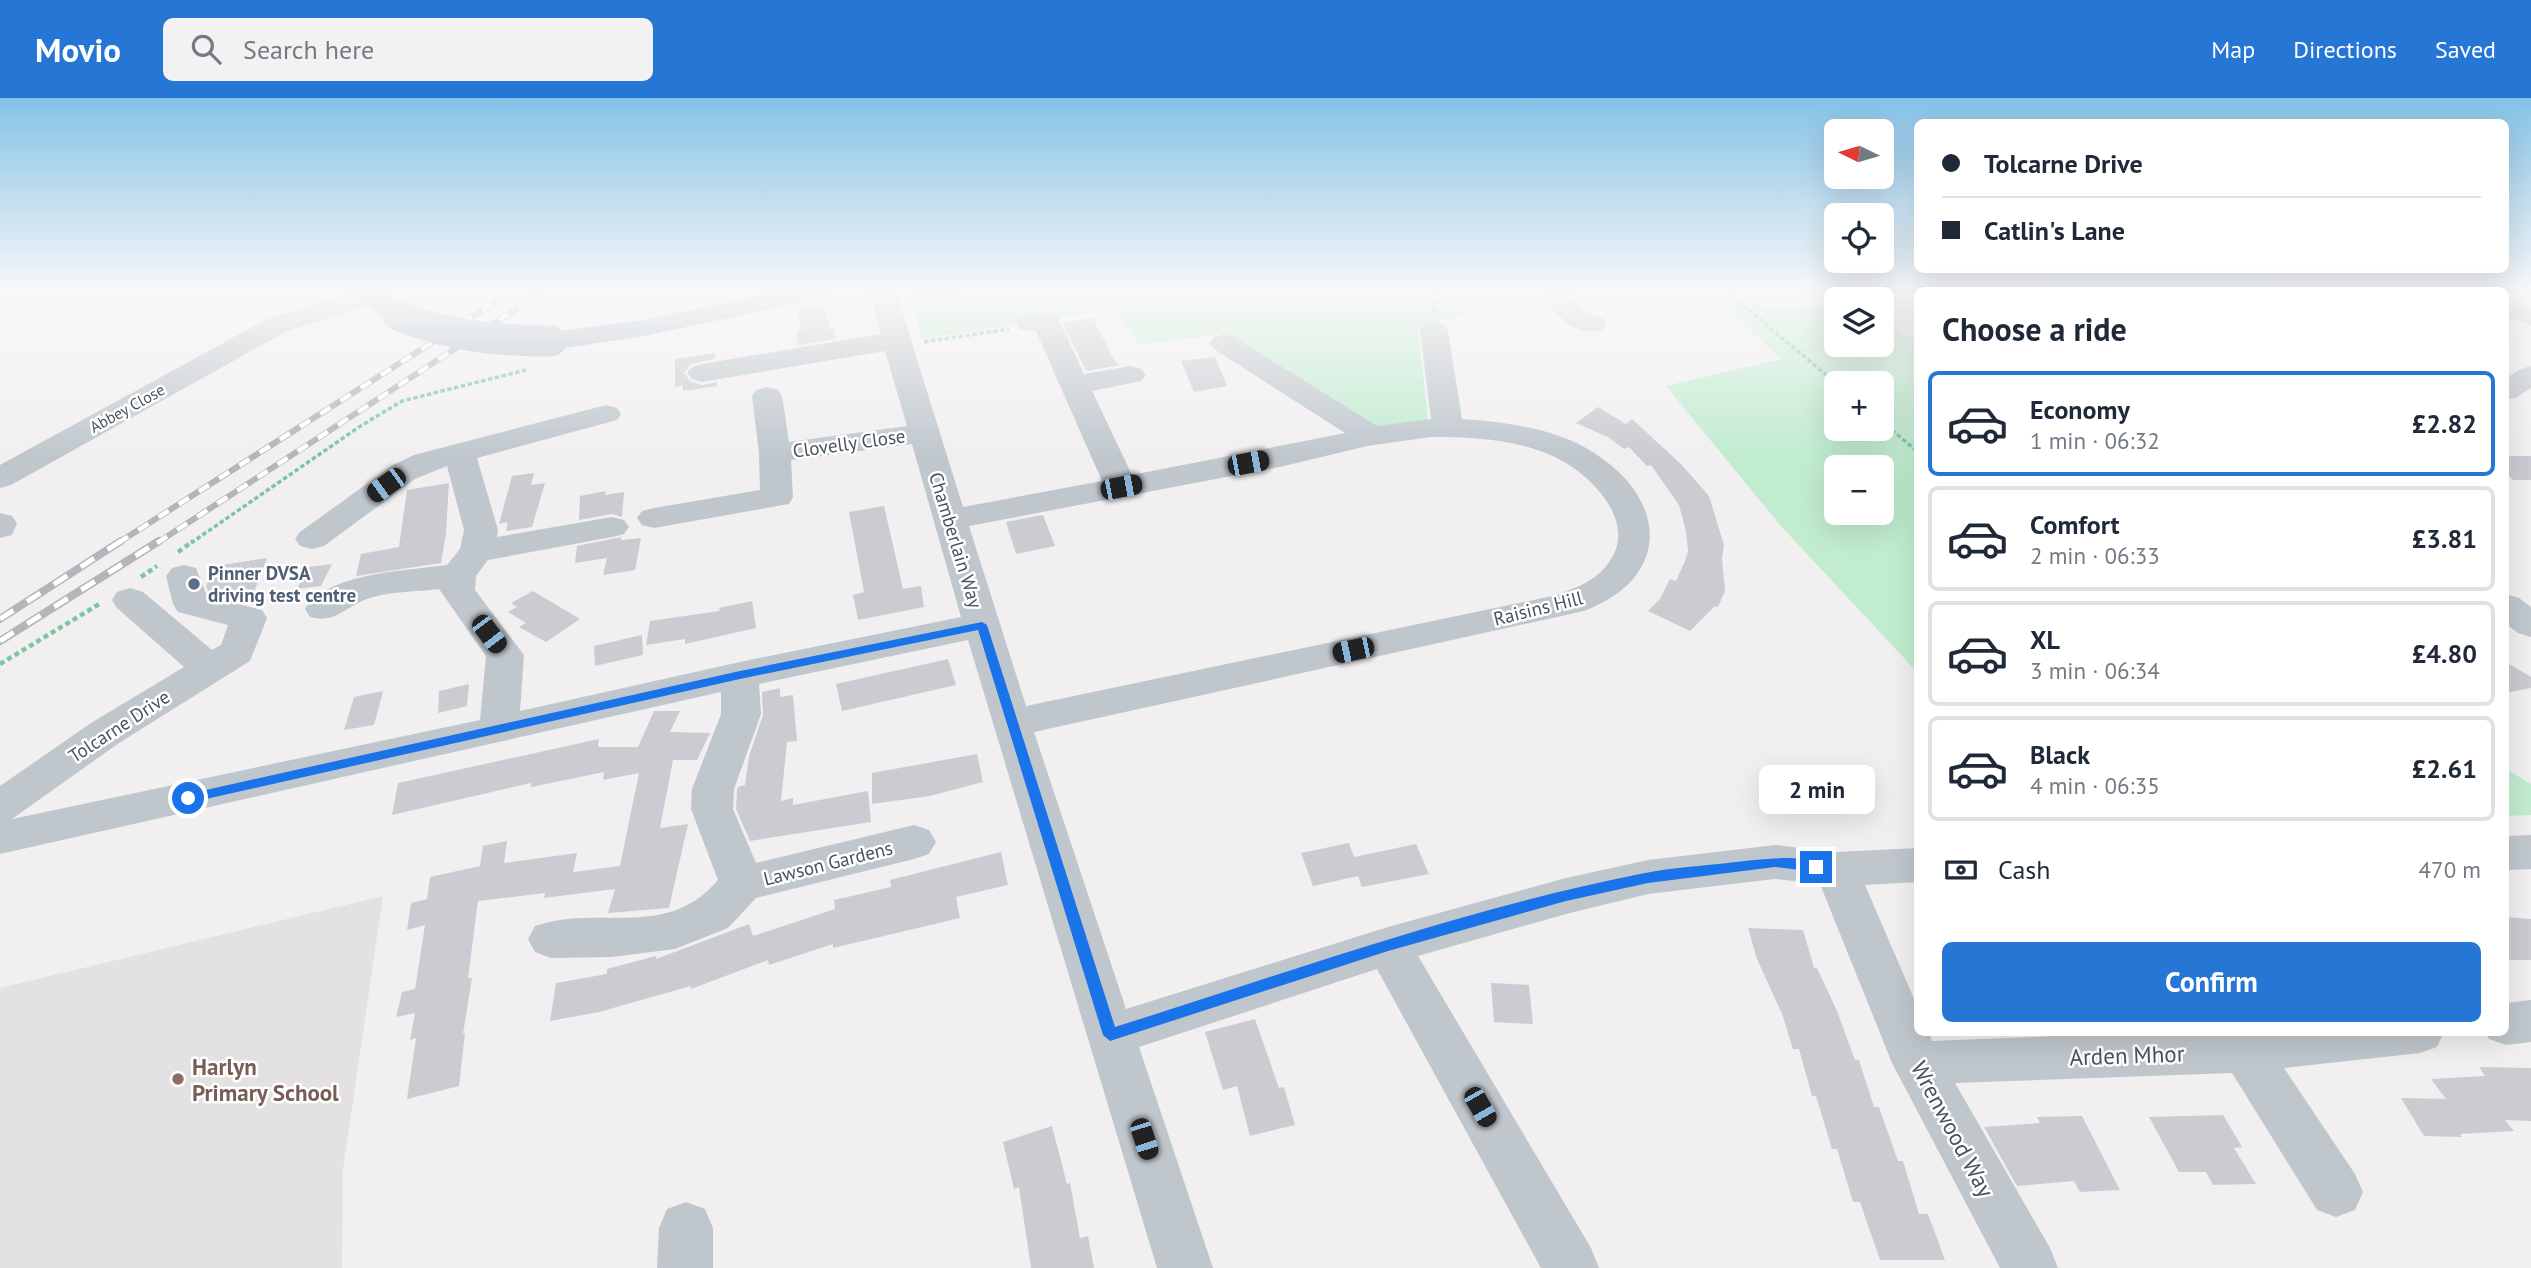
<!DOCTYPE html>
<meta charset="utf-8">
<style>
:root{--surface:#fff;--page:#f2f2f3;--text:#1f2937;--muted:#747a83;--line:#e0e1e3;--accent:#2677d5}
body{margin:0;font-family:"PT Sans",sans-serif;background:var(--page);color:var(--text);height:100vh;display:flex;flex-direction:column;font-size:26px;white-space:nowrap}
*{box-sizing:border-box;margin:0}
p{font-size:23px;color:var(--muted)}
.icon{flex:none;width:38px;height:38px;fill:none;stroke:currentColor;stroke-width:2;stroke-linecap:round;stroke-linejoin:round}
.map{position:relative;flex:1;overflow:hidden}
.sheet{position:absolute;left:1914px;top:189px;width:595px;height:749px;display:flex;flex-direction:column;background:var(--surface);border-radius:10px;box-shadow:0 7px 28px #0002}
.sheet>*{flex:none}
.banner{position:absolute;left:1914px;top:21px;width:595px;height:154px;border-radius:10px;box-shadow:0 7px 28px #0002;display:grid;align-content:center;height:154px;padding:0 28px;background:var(--surface)}
.needle{width:46px;rotate:275deg}
.buttons{position:absolute;left:1824px;top:21px;display:grid;gap:14px}
.buttons a{display:grid;place-items:center;width:70px;height:70px;border-radius:10px;background:var(--surface);box-shadow:0 7px 28px #0002;font-size:35px}
.end{position:absolute;width:32px;height:32px;margin:-16px;border:9px solid #1a73e8;background:#fff;box-shadow:0 0 0 4px #fff}
.from{border-radius:50%}
.bubble{position:absolute;height:49px;border-radius:10px;background:var(--surface);box-shadow:0 7px 28px #0002;font-size:23px;font-weight:600;line-height:49px;text-align:center}
.car{position:absolute;width:21px;height:42px;margin:-21px -10px;border-radius:9px;box-shadow:0 0 5px 2px #0007;background:linear-gradient(#222 24%,#8ab4d8 0 40%,#222 0 76%,#8ab4d8 0 86%,#222 0)}
.banner b{display:flex;align-items:center;gap:24px;height:66px;font-size:26px}
.banner b+b{border-top:2px solid var(--line)}
.banner i{width:18px;height:18px;background:var(--text)}
ul{padding:0;list-style:none}
li{display:flex;align-items:center;gap:21px;height:105px;margin:0 14px 10px;padding:0 14px;border:4px solid var(--line);border-radius:10px}
li div{flex:1}
li b{display:block;font-size:26px}
li em{font-style:normal;font-weight:600}
li.active{border-color:var(--accent)}
li>.icon{width:63px;height:63px;stroke-width:1.5}
h2{padding:0 28px;font-size:32px;line-height:84px}
.pay{display:flex;align-items:center;gap:18px;height:77px;padding:0 28px;font-size:26px}
.pay p{margin-inline-start:auto}
.button{display:flex;gap:14px;margin-top:auto;padding:14px 28px}
.button a{flex:1;height:80px;border-radius:10px;background:var(--accent);color:#fff;font-size:28px;font-weight:600;line-height:80px;text-align:center}
header{display:flex;align-items:center;gap:42px;box-sizing:border-box;height:98px;padding:0 35px;background:var(--accent);color:#fff}
header strong{font-size:33px}
nav{display:flex;gap:38px;margin-inline-start:auto;font-size:24px}
.search{width:490px;height:63px;background:var(--page);display:flex;align-items:center;gap:18px;box-sizing:border-box;padding:0 24px;border-radius:10px;color:var(--muted);font-size:26px}
.map>svg:first-child{display:block}
</style>
<header>
<strong>Movio</strong>
<div class="search"><svg class="icon" aria-label="search" viewBox="0 0 24 24"><circle cx="10" cy="10" r="6"/><path d="M15 15l6 6"/></svg>Search here</div>
<nav><a>Map</a><a>Directions</a><a>Saved</a></nav>
</header>
<div class="map">
<svg width="2531" height="1170" viewBox="0 0 2531 1170">
<rect width="100%" height="100%" fill="#f2eff0"/>
<path fill="#e3e1e1" d="M 383,798 L 343,1071 L 342,1170 L 0,1170 L 0,890 Z"/>
<path fill="#c1ecd0" fill-rule="evenodd" d="M 909,194 L 1478,194 L 1493,209 L 1418,229 L 1428,322 L 1380,331 L 1224,236 L 1139,246 L 1115,211 L 922,241 Z
M 1709,194 L 1744,194 L 1760,208 L 1836,207 L 1836,247 L 1881,247 L 1881,218 L 1918,245 L 1918,575 L 1780,427 L 1666,288 L 1781,261 ZM 1836,285 L 1881,285 L 1881,331 L 1836,331 ZM 1836,369 L 1881,369 L 1881,415 L 1836,415 Z
M 2506,671 L 2531,686 L 2531,717 L 2506,718 Z"/>
<path fill="#caccd2" d="M 824,207 L 830,231 L 835,230 L 835,241 L 798,247 L 797,233 L 801,232 L 798,211 Z
M 1093,220 L 1115,264 L 1120,267 L 1086,273 L 1063,225 Z
M 715,255 L 715,261 L 691,266 L 684,275 L 691,284 L 702,287 L 717,284 L 717,288 L 683,293 L 683,287 L 675,289 L 675,261 Z
M 1215,259 L 1227,288 L 1194,294 L 1181,263 Z
M 1598,309 L 1626,326 L 1632,321 L 1681,366 L 1709,398 L 1724,447 L 1722,461 L 1725,493 L 1718,509 L 1715,508 L 1690,533 L 1648,513 L 1660,501 L 1670,481 L 1676,483 L 1685,463 L 1688,453 L 1686,433 L 1679,407 L 1651,367 L 1647,368 L 1629,349 L 1624,351 L 1608,339 L 1576,325 Z
M 2506,358 L 2531,358 L 2531,382 L 2513,382 L 2506,375 Z
M 534,375 L 531,387 L 545,385 L 532,429 L 506,433 L 508,424 L 499,426 L 512,378 Z
M 449,385 L 446,436 L 441,465 L 356,478 L 361,456 L 399,449 L 407,392 Z
M 606,393 L 605,397 L 624,394 L 622,419 L 612,416 L 579,422 L 580,398 Z
M 884,408 L 903,491 L 921,488 L 924,509 L 858,522 L 853,497 L 864,494 L 849,414 Z
M 1043,417 L 1055,448 L 1016,456 L 1006,424 Z
M 621,439 L 621,442 L 641,440 L 635,472 L 603,477 L 607,460 L 575,465 L 577,448 Z
M 267,460 L 254,494 L 222,499 L 209,496 L 206,488 L 215,468 Z
M 332,466 L 321,488 L 297,491 L 308,469 Z
M 533,493 L 548,502 L 580,521 L 546,544 L 519,529 L 526,525 L 508,514 L 517,509 L 511,505 Z
M 752,503 L 756,530 L 685,546 L 685,541 L 646,547 L 650,523 L 720,513 L 719,510 Z
M 642,537 L 643,557 L 595,568 L 594,548 Z
M 948,561 L 956,587 L 842,613 L 836,586 Z
M 2506,564 L 2531,579 L 2531,590 L 2506,595 Z
M 469,586 L 467,608 L 438,615 L 439,593 Z
M 780,590 L 780,599 L 793,597 L 797,643 L 787,644 L 781,703 L 793,700 L 793,707 L 868,693 L 871,724 L 750,743 L 736,711 L 737,692 L 738,689 L 745,687 L 749,658 L 763,617 L 762,594 Z
M 383,593 L 374,627 L 344,632 L 354,599 Z
M 654,613 L 680,613 L 670,634 L 710,635 L 697,662 L 673,662 L 660,730 L 688,726 L 669,810 L 608,815 L 615,791 L 544,800 L 545,795 L 478,803 L 468,880 L 472,880 L 463,936 L 465,935 L 459,988 L 407,1001 L 416,940 L 410,942 L 415,915 L 396,919 L 402,894 L 415,891 L 425,827 L 407,832 L 411,805 L 427,801 L 430,779 L 480,768 L 483,748 L 507,743 L 504,765 L 577,755 L 573,774 L 620,768 L 639,675 L 603,682 L 604,674 L 531,689 L 531,685 L 392,717 L 398,685 L 599,641 L 598,649 L 638,649 Z
M 977,656 L 983,684 L 930,698 L 872,706 L 872,675 Z
M 1349,745 L 1354,759 L 1416,746 L 1429,776 L 1362,789 L 1358,778 L 1313,788 L 1301,755 Z
M 1001,754 L 1008,787 L 956,799 L 960,820 L 833,850 L 833,846 L 769,867 L 768,862 L 691,891 L 691,888 L 599,914 L 550,923 L 556,885 L 607,876 L 607,871 L 656,858 L 656,861 L 749,826 L 753,838 L 835,811 L 834,802 L 891,789 L 890,782 Z
M 2506,819 L 2531,821 L 2531,862 L 2506,862 Z
M 1748,830 L 1803,832 L 1814,870 L 1817,870 L 1837,913 L 1855,962 L 1859,962 L 1874,1009 L 1879,1009 L 1898,1063 L 1903,1063 L 1919,1116 L 1928,1116 L 1945,1162 L 1880,1162 L 1860,1104 L 1853,1104 L 1837,1051 L 1832,1051 L 1816,998 L 1812,998 L 1799,951 L 1793,951 L 1782,916 L 1757,861 Z
M 1491,885 L 1529,887 L 1533,926 L 1494,924 Z
M 1255,921 L 1279,990 L 1284,989 L 1295,1027 L 1250,1038 L 1237,988 L 1223,992 L 1205,934 Z
M 2479,969 L 2531,970 L 2531,1023 L 2505,1022 L 2514,1033 L 2460,1036 L 2462,1039 L 2424,1038 L 2401,1000 L 2446,1001 L 2431,981 L 2485,978 Z
M 2223,1017 L 2242,1049 L 2234,1050 L 2256,1086 L 2213,1087 L 2206,1074 L 2179,1074 L 2149,1019 Z
M 2082,1018 L 2120,1092 L 2080,1094 L 2074,1083 L 2017,1088 L 1984,1029 L 2040,1025 L 2037,1019 Z
M 1052,1028 L 1067,1086 L 1070,1085 L 1080,1140 L 1088,1138 L 1094,1170 L 1031,1170 L 1019,1089 L 1014,1091 L 1003,1044 Z"/>
<g fill="none" stroke-linecap="round" stroke-linejoin="round">
<path stroke="#7cc7a0" stroke-width="3.5" stroke-dasharray="4.5 2.5" stroke-linecap="butt" d="M 1727,194 L 1836,285
M 909,199 L 957,194
M 1434,214 L 1435,194
M 924,244 L 1009,231
M 1881,323 L 1918,354
M 191,445 L 359,329 L 402,303 L 526,272"/>
<path stroke="#7cc7a0" stroke-width="4.5" stroke-dasharray="5 3.5" stroke-linecap="butt" d="M 178,454 L 193,443
M 141,479 L 157,468
M 0,566 L 101,505"/>
<path fill="#bfc7cd" fill-rule="evenodd" d="M 353,194 L 384,194 L 386,197 L 382,203 L 285,234 L 11,387 L 0,390 L 0,367 L 265,222 Z
M 869,194 L 896,194 L 963,409 L 1102,383 L 1036,233 L 1020,231 L 1016,225 L 1020,219 L 1046,216 L 1056,218 L 1060,224 L 1084,276 L 1131,268 L 1141,271 L 1146,277 L 1141,283 L 1092,293 L 1132,377 L 1345,335 L 1214,251 L 1210,245 L 1214,239 L 1224,236 L 1234,239 L 1377,328 L 1431,321 L 1420,232 L 1424,226 L 1434,224 L 1444,226 L 1448,232 L 1462,321 C 1505,324 1554,330 1591,353 C 1667,399 1674,479 1584,513 L 1034,634 L 1126,911 L 1388,829 L 1566,780 L 1648,762 L 1775,747 L 1836,754 L 1918,750 L 1918,784 L 1865,787 L 1918,910 L 1918,934 L 1929,934 L 1932,943 L 2158,934 L 2444,934 L 2437,949 L 2420,955 L 2284,970 L 2355,1076 L 2363,1094 L 2355,1112 L 2336,1119 L 2317,1112 L 2232,975 L 1955,985 L 2050,1150 L 2058,1170 L 2000,1170 L 1892,965 L 1820,786 L 1775,781 L 1648,796 L 1566,816 L 1418,858 L 1591,1150 L 1599,1170 L 1541,1170 L 1377,871 L 1139,949 L 1213,1170 L 1157,1170 L 968,542 L 759,586 L 761,616 L 734,691 L 733,711 L 756,765 L 914,727 L 929,732 L 936,744 L 929,756 L 914,761 L 756,800 L 728,830 L 675,851 L 612,859 L 551,860 L 535,854 L 528,841 L 535,828 C 599,806 666,843 718,782 L 691,711 L 692,691 L 721,616 L 721,594 L 0,756 L 0,688 L 91,625 L 184,569 L 117,510 L 112,502 L 117,494 L 130,490 L 143,494 L 212,552 L 221,547 L 228,527 L 178,514 L 173,506 L 166,478 L 172,470 L 184,467 L 196,470 L 207,498 L 262,512 L 267,520 L 250,563 L 119,645 L 12,721 L 480,622 L 486,558 L 439,491 C 417,494 388,493 367,501 C 345,509 335,526 310,519 L 305,511 C 329,474 407,473 447,467 L 460,451 L 464,432 L 447,368 L 415,381 L 324,448 L 312,451 L 300,448 L 295,441 L 300,434 L 393,367 L 414,357 L 606,307 L 617,310 L 621,316 L 617,322 L 477,360 L 498,432 L 497,439 L 612,419 L 624,422 L 629,429 L 624,436 L 612,439 L 488,462 L 476,478 L 475,492 L 524,557 L 520,613 L 740,564 L 961,519 L 912,346 L 791,362 L 793,399 L 789,406 L 654,430 L 642,427 L 637,420 L 642,413 L 654,410 L 760,392 L 759,355 L 752,298 L 756,292 L 767,289 L 778,292 L 782,298 L 789,344 L 907,328 L 885,253 L 702,284 L 692,281 L 687,275 L 692,269 L 702,266 L 881,236 ZM 1431,339 C 1471,339 1515,341 1553,358 C 1590,375 1641,425 1607,467 C 1595,483 1575,490 1557,497 L 1026,608 L 969,428 L 1284,368 L 1367,348 Z
M 1541,194 L 1568,194 L 1586,215 L 1602,220 L 1606,226 L 1602,232 C 1572,239 1556,216 1541,194 Z
M 2506,200 L 2531,209 L 2531,227 L 2506,218 Z
M 2531,268 L 2531,290 L 2517,299 L 2506,302 L 2506,280 L 2521,271 Z
M 0,415 L 12,418 L 17,425 L 12,437 L 0,440 Z
M 2506,496 L 2519,500 L 2531,509 L 2531,539 L 2518,535 L 2506,526 Z
M 2531,737 L 2531,771 L 2506,772 L 2506,738 Z
M 2531,902 L 2531,944 L 2506,947 L 2489,941 L 2486,934 L 2506,934 L 2506,905 Z
M 686,1104 L 705,1111 L 713,1130 L 713,1170 L 657,1170 L 659,1130 L 667,1111 Z"/>
<path fill="#b1bfcc" fill-rule="evenodd" d="M 357,194 L 387,194 L 412,217 L 408,223 C 388,228 368,210 357,194 Z
M 774,194 L 827,194 L 824,200 L 814,202 L 644,238 L 551,252 L 541,249 L 537,243 L 541,237 L 551,234 L 644,222 Z"/>
<defs>
<path id="rail-far1" d="M 118,445 L 511,194
M 157,445 L 542,194"/>
<path id="rail" d="M 0,521 L 121,443
M 0,543 L 159,443"/>
</defs>
<use href="#rail-far1" stroke="#b2b5b9" stroke-width="6"/>
<use href="#rail" stroke="#b2b5b9" stroke-width="8"/>
<use href="#rail-far1" stroke="#fff" stroke-width="4.5" stroke-dasharray="12" stroke-linecap="butt"/>
<use href="#rail" stroke="#fff" stroke-width="5" stroke-dasharray="16" stroke-linecap="butt"/>
<path stroke="#b1bfcc" stroke-width="31" d="M 398,217 C 448,238 497,243 551,243"/>
</g>
<linearGradient id="sky" x2="0" y2="1"><stop stop-color="#85c2e7"/><stop offset="0.54" stop-color="#f9f8f8"/><stop offset="1" stop-color="#f9f8f8" stop-opacity="0"/></linearGradient>
<rect width="2531" height="358" fill="url(#sky)"/>
<path fill="#1a73e8" d="M 982,524 L 987,527 L 1115,929 C 1290,874 1465,810 1645,775 C 1675,769 1705,768 1735,764 C 1753,762 1810,754 1822,769 L 1816,774 L 1775,769 L 1648,785 L 1566,803 L 1388,853 L 1110,943 L 1103,937 L 978,532 L 740,581 L 188,705 L 182,700 L 188,696 L 740,573 Z"/>
<circle fill="#5c6f8a" stroke="#fff" stroke-width="2.5" cx="194" cy="486" r="7"/>
<circle fill="#8d6e63" stroke="#fff" stroke-width="2.5" cx="178" cy="981" r="7"/>
<g text-anchor="middle" dominant-baseline="central" stroke-width="5" stroke-linejoin="round" paint-order="stroke">
<g font-size="16" fill="#49535b" stroke="#fff">
<text transform="translate(127 310) rotate(-29)">Abbey Close</text>
</g>
<g font-size="19" fill="#49535b" stroke="#fff">
<text transform="translate(849 345) rotate(-8)">Clovelly Close</text>
<text transform="translate(956 442) rotate(73)">Chamberlain Way</text>
<text transform="translate(1538 510) rotate(-14)">Raisins Hill</text>
<text transform="translate(119 628) rotate(-33)">Tolcarne Drive</text>
<text transform="translate(828 765) rotate(-14)">Lawson Gardens</text>
</g>
<g font-size="19" font-weight="bold" fill="#4e5e75" stroke="#fff" text-anchor="start">
<text x="208" y="475">Pinner DVSA<tspan x="208" dy="22">driving test centre</tspan></text>
</g>
<g font-size="23" fill="#49535b" stroke="#fff">
<text transform="translate(2127 957) rotate(-2)">Arden Mhor</text>
<text transform="translate(1953 1031) rotate(62)">Wrenwood Way</text>
</g>
<g font-size="23" font-weight="bold" fill="#785e54" stroke="#fff" text-anchor="start">
<text x="192" y="968">Harlyn<tspan x="192" dy="26">Primary School</tspan></text>
</g>
</g>
</svg>
<div class="buttons">
<a><svg class="needle" viewBox="-14 -14 28 28"><path d="M0-13l5 13h-10z" fill="#e53935"/><path d="M0 13l5-13h-10z" fill="#747a83"/></svg></a>
<a><svg class="icon" aria-label="locate" viewBox="0 0 24 24"><circle cx="12" cy="12" r="6"/><path d="M12 2v4M12 18v4M2 12h4M18 12h4"/></svg></a>
<a><svg class="icon" aria-label="layers" viewBox="0 0 24 24"><path d="M12 4l9 5-9 5-9-5zM3 14l9 5 9-5"/></svg></a>
<a>+</a>
<a>−</a>
</div>
<i class="end from" style="left:188px;top:700px"></i>
<i class="end" style="left:1816px;top:769px"></i>
<div class="bubble" style="left:1759px;top:667px;width:116px">2 min</div>
<i class="car" style="left:1248px;top:365px;rotate:79deg"></i>
<i class="car" style="left:386px;top:387px;rotate:234deg"></i>
<i class="car" style="left:1121px;top:389px;rotate:79deg"></i>
<i class="car" style="left:489px;top:536px;rotate:143deg"></i>
<i class="car" style="left:1353px;top:552px;rotate:258deg"></i>
<i class="car" style="left:1480px;top:1009px;rotate:150deg"></i>
<i class="car" style="left:1144px;top:1041px;rotate:162deg"></i>
<div class="banner">
<b><i class="from"></i>Tolcarne Drive</b>
<b><i></i>Catlin's Lane</b>
</div>
<section class="sheet">
<h2>Choose a ride</h2>
<ul>
<li class="active"><svg class="icon" aria-label="car" viewBox="0 0 24 24"><path d="M5 17H2v-5l4-1 3-4h7l3 4 3 1v5h-3M9 17h6M6 11h13"/><circle cx="7" cy="17" r="2"/><circle cx="17" cy="17" r="2"/></svg><div><b>Economy</b><p>1 min · 06:32</p></div><em>£2.82</em></li>
<li><svg class="icon" aria-label="car" viewBox="0 0 24 24"><path d="M5 17H2v-5l4-1 3-4h7l3 4 3 1v5h-3M9 17h6M6 11h13"/><circle cx="7" cy="17" r="2"/><circle cx="17" cy="17" r="2"/></svg><div><b>Comfort</b><p>2 min · 06:33</p></div><em>£3.81</em></li>
<li><svg class="icon" aria-label="car" viewBox="0 0 24 24"><path d="M5 17H2v-5l4-1 3-4h7l3 4 3 1v5h-3M9 17h6M6 11h13"/><circle cx="7" cy="17" r="2"/><circle cx="17" cy="17" r="2"/></svg><div><b>XL</b><p>3 min · 06:34</p></div><em>£4.80</em></li>
<li><svg class="icon" aria-label="car" viewBox="0 0 24 24"><path d="M5 17H2v-5l4-1 3-4h7l3 4 3 1v5h-3M9 17h6M6 11h13"/><circle cx="7" cy="17" r="2"/><circle cx="17" cy="17" r="2"/></svg><div><b>Black</b><p>4 min · 06:35</p></div><em>£2.61</em></li>
</ul>
<div class="pay"><svg class="icon" aria-label="cash" viewBox="0 0 24 24"><path d="M3 7h18v10H3z"/><circle cx="12" cy="12" r="2"/></svg>Cash<p>470 m</p></div>
<div class="button"><a>Confirm</a></div>
</section>
</div>
